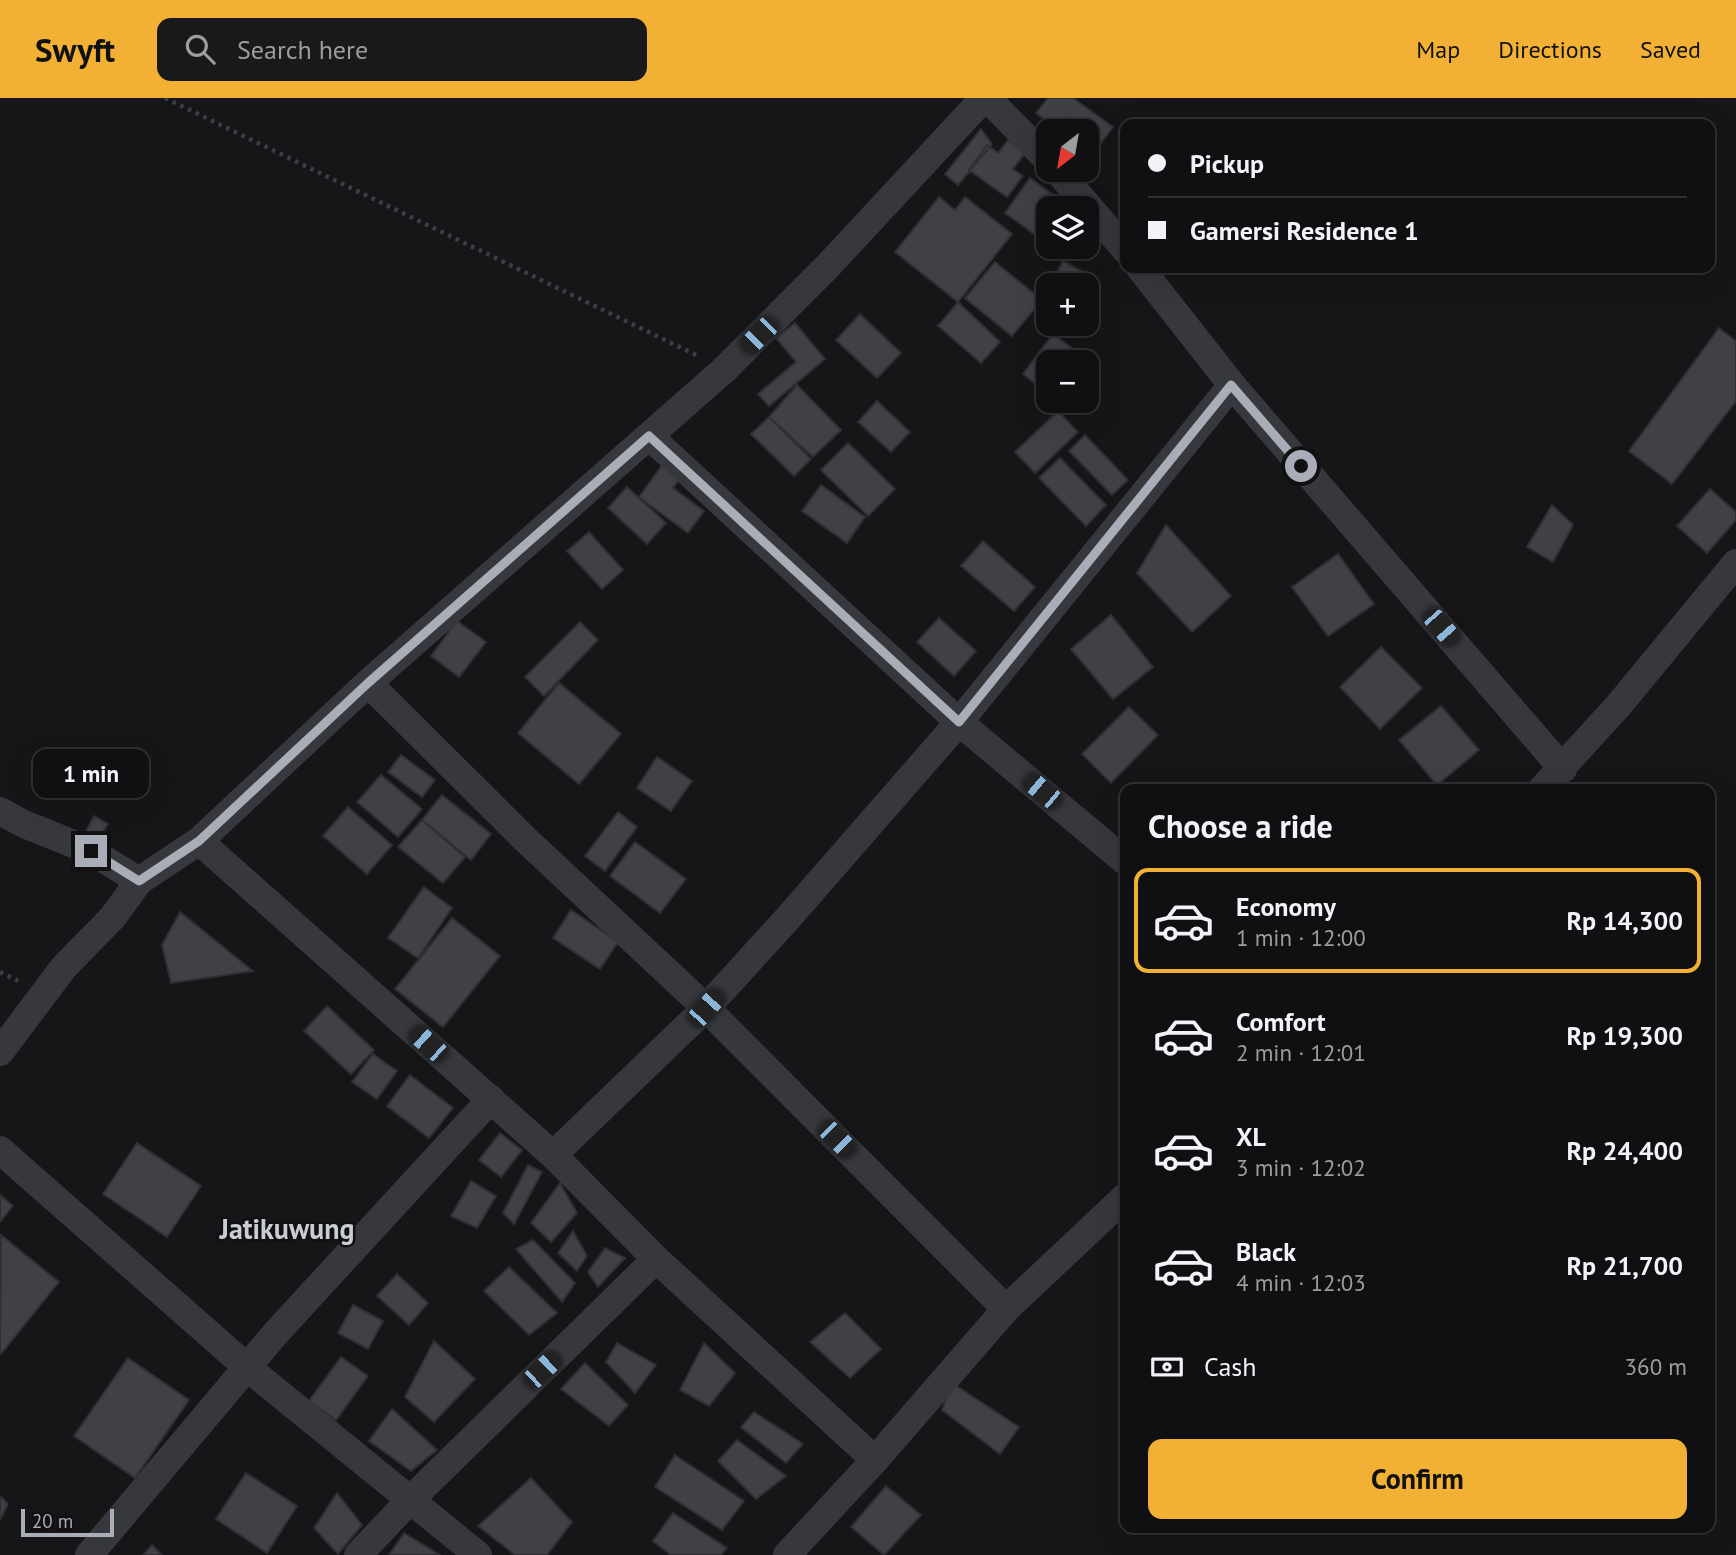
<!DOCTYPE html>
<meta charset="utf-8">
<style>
:root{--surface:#101012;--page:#19191b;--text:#f1f3f6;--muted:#9c9d9f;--line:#303032;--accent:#f2b134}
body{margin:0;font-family:"PT Sans",sans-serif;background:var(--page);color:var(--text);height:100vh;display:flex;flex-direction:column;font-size:26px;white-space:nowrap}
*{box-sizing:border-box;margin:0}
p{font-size:23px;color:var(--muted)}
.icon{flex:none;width:38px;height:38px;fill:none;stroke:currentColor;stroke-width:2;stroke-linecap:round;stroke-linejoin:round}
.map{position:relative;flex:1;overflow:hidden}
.panel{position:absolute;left:1120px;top:686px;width:595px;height:749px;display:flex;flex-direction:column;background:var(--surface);border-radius:14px;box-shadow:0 7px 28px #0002,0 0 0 2px var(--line)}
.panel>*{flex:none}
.guide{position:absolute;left:1120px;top:21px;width:595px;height:154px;border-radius:14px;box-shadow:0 7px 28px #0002,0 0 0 2px var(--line);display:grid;align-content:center;height:154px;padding:0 28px;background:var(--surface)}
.needle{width:46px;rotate:211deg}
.tools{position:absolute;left:1036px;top:21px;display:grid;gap:14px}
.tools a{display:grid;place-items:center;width:63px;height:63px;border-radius:14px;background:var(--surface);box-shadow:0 7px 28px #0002,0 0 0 2px var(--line);font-size:35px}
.scale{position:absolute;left:21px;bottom:18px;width:93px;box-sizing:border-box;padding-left:7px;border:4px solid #a8adb8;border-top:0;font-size:19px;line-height:24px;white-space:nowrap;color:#a8adb8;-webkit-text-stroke:5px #111113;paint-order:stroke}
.end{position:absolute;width:32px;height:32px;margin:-16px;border:9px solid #a8adb8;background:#111;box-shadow:0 0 0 4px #111}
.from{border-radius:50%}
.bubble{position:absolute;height:49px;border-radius:14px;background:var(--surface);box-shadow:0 7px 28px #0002,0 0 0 2px var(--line);font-size:23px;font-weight:700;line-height:49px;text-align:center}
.car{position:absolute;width:21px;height:42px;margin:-21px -10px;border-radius:9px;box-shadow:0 0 5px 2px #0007;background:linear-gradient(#222 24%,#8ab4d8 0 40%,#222 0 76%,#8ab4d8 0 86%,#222 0)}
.guide b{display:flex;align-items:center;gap:24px;height:66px;font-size:26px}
.guide b+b{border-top:2px solid var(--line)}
.guide i{width:18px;height:18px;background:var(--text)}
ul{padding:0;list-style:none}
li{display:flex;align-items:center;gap:21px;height:105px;margin:0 14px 10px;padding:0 14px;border:4px solid transparent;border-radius:14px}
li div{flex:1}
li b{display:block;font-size:26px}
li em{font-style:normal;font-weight:700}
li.selected{border-color:var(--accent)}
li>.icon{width:63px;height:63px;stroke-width:1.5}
h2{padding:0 28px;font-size:32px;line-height:84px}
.pay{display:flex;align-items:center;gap:18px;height:77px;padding:0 28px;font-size:26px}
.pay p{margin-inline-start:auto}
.action{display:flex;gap:14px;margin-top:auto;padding:14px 28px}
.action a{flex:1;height:80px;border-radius:14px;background:var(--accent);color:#111;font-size:28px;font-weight:700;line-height:80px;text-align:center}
header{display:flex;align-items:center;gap:42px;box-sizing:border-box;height:98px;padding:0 35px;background:var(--accent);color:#111}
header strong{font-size:33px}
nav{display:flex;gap:38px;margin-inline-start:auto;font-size:24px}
.search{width:490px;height:63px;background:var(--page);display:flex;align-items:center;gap:18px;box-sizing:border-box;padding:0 24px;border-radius:14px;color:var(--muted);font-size:26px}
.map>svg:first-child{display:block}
</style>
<header>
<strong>Swyft</strong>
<div class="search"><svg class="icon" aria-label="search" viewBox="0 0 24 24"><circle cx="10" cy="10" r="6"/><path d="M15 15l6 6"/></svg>Search here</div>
<nav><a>Map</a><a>Directions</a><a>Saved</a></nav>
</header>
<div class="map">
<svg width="1736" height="1457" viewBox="0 0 1736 1457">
<rect width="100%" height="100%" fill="#161618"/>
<path fill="#404145" stroke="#303034" stroke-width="2" d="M 1048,0 L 1073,0 L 1113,29 L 1092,57 L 1087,53 L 1087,33 L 1060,33 L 1036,15 Z
M 981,31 L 992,46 L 958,87 L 945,76 Z
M 1008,42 L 1025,55 L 1013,71 L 1023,78 L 1007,99 L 969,72 L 987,47 L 998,55 Z
M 1030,80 L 1071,110 L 1048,110 L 1048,146 L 1005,115 Z
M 939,99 L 955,112 L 965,99 L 1012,136 L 958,204 L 895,154 Z
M 1063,163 L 1087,176 L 1081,187 L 1050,187 Z
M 995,164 L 1042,202 L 1012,238 L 965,200 Z
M 958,204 L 1000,244 L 981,265 L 938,228 Z
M 860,216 L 901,255 L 877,280 L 836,242 Z
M 795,225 L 825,261 L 769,308 L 758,296 L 796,264 L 776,240 Z
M 1719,230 L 1736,243 L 1736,303 L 1672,386 L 1629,353 Z
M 1053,236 L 1088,262 L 1086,264 L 1048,264 L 1048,296 L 1023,276 Z
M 797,287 L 841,332 L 813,359 L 769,319 Z
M 877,303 L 910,334 L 891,354 L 858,324 Z
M 1058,313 L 1078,334 L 1035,375 L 1015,354 Z
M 769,319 L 811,361 L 794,378 L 751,336 Z
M 1085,337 L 1128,382 L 1112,397 L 1069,353 Z
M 848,345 L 895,391 L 868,418 L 821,372 Z
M 1060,360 L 1106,407 L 1086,428 L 1039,380 Z
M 666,362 L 684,375 L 673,390 L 704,413 L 688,435 L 639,399 Z
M 821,387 L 865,419 L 847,445 L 802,413 Z
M 627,389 L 666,425 L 647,446 L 608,410 Z
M 1710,391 L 1736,414 L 1736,422 L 1707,455 L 1677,428 Z
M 1552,407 L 1573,427 L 1553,464 L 1527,449 Z
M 1166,427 L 1231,498 L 1192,534 L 1137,475 Z
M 589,434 L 623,472 L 602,491 L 567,453 Z
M 983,443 L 1035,489 L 1014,513 L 961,468 Z
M 1338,456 L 1374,506 L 1328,538 L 1292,489 Z
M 1111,517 L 1153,569 L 1113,601 L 1071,551 Z
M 939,520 L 976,553 L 954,578 L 917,544 Z
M 457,523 L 486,544 L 459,579 L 431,558 Z
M 580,524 L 598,542 L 544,598 L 525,579 Z
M 1381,549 L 1422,590 L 1380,631 L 1340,589 Z
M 559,585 L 621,636 L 579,686 L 518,635 Z
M 1441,608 L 1479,652 L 1437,687 L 1399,642 Z
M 1129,609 L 1158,637 L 1111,685 L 1082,656 Z
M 401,657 L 435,682 L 422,699 L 388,674 Z
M 657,659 L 692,683 L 671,713 L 637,690 Z
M 381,677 L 422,711 L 398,739 L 357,704 Z
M 442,697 L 491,736 L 471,762 L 422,722 Z
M 348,709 L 392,747 L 367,776 L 323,738 Z
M 618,714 L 637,729 L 605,773 L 585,758 Z
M 94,718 L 108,726 L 99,740 L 86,733 Z
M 422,722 L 465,759 L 443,785 L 398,749 Z
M 635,744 L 686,781 L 660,815 L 610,778 Z
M 424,789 L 452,810 L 418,860 L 388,840 Z
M 571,812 L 618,844 L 600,871 L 553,840 Z
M 180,814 L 253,873 L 171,885 L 162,847 Z
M 452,820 L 500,858 L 443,929 L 395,891 Z
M 327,908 L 374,952 L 351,976 L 304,933 Z
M 373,956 L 397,973 L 377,1001 L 352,984 Z
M 410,977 L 453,1010 L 429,1040 L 387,1008 Z
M 500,1035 L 522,1052 L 501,1079 L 479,1062 Z
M 137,1045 L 201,1088 L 167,1139 L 103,1096 Z
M 528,1067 L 542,1074 L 514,1126 L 503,1115 Z
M 471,1083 L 496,1098 L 477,1130 L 451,1118 Z
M 560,1085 L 577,1115 L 551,1144 L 531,1125 Z
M 0,1097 L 13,1108 L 0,1124 Z
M 573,1133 L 587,1158 L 577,1173 L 558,1155 Z
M 1,1137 L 59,1184 L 1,1256 L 0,1255 Z
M 533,1142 L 575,1185 L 562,1204 L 516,1151 Z
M 605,1150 L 625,1160 L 598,1189 L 588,1174 Z
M 509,1169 L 557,1215 L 529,1237 L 484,1193 Z
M 397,1176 L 428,1205 L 409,1227 L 377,1198 Z
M 353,1207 L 383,1223 L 368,1251 L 338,1235 Z
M 845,1215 L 881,1251 L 850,1280 L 810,1244 Z
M 434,1243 L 475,1281 L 434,1324 L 405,1299 Z
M 617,1245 L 656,1267 L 635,1295 L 606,1264 Z
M 704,1245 L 735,1275 L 709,1308 L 680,1292 Z
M 341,1259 L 368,1278 L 336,1322 L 309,1303 Z
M 128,1260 L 189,1302 L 135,1380 L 74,1338 Z
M 585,1265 L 628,1307 L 609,1328 L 561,1291 Z
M 952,1285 L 1019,1329 L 1000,1356 L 942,1312 Z
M 392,1311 L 437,1352 L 411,1373 L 369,1343 Z
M 754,1314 L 803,1346 L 786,1365 L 741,1329 Z
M 737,1342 L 786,1378 L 756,1401 L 718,1363 Z
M 675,1357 L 744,1403 L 722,1432 L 655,1389 Z
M 246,1375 L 297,1408 L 267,1455 L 216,1421 Z
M 531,1380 L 572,1424 L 547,1457 L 515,1457 L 478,1428 Z
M 886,1388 L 921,1417 L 884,1457 L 851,1429 Z
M 337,1395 L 362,1427 L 338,1456 L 314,1430 Z
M 0,1398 L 8,1406 L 0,1422 Z
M 673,1415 L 727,1450 L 721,1457 L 671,1457 L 653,1443 Z
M 404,1435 L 440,1457 L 389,1457 Z
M 152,1447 L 162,1457 L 143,1457 Z"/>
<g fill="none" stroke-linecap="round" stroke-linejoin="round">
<path stroke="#3d3f44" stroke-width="4.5" stroke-dasharray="3.5 5" stroke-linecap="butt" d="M 165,0 L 696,257
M 0,874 L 18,883"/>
<path stroke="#37383d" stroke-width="28" d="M 987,0 L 1048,62
M 1057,72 L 1125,151
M 1140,170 L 1232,287 L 1563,671
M 649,338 L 959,624 L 1125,763
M 368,585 L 526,742 L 706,910 L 1006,1211
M 1542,691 L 1618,608 L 1736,465
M 0,713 L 24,726 L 91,753 L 139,783
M 199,743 L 553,1057 L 656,1161
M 0,954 L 64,869 L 113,819 L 139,783 L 199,743 L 368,585 L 725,271 L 826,170 L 984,0
M 0,1052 L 248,1270 L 478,1457
M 553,1057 L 706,910 L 788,820 L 959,624 L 1232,287
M 89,1457 L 275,1236 L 491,1001
M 358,1457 L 410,1402 L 656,1161 L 875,1362
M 787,1457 L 875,1362 L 1006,1211 L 1125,1099"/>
</g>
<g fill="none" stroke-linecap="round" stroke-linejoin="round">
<path stroke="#a8adb8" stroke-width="9" d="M 91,753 L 139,783 L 199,743 L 368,585 L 649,338 L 959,624 L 1231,287 L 1301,368"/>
</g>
<g text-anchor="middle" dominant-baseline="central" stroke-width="5" stroke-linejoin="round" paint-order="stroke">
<g font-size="28" font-weight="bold" fill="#c9ccd4" stroke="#111113">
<text x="287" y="1130">Jatikuwung</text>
</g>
</g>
</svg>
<div class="tools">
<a><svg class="needle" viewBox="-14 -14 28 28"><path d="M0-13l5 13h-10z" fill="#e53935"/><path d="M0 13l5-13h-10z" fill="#9c9d9f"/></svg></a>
<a><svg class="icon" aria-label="layers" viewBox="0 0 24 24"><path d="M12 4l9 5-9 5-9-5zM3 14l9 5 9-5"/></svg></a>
<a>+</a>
<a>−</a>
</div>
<div class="scale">20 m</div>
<i class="end from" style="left:1301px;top:368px"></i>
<i class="end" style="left:91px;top:753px"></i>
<div class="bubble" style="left:33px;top:651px;width:116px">1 min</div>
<i class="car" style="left:759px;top:237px;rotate:225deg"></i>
<i class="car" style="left:1441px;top:529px;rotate:139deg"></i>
<i class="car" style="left:1042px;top:693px;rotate:310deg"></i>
<i class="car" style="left:706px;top:910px;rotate:42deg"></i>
<i class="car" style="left:428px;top:946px;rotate:312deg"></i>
<i class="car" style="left:837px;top:1041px;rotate:135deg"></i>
<i class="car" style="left:542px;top:1272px;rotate:46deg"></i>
<div class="guide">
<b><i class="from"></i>Pickup</b>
<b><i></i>Gamersi Residence 1</b>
</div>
<section class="panel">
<h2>Choose a ride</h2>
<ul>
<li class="selected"><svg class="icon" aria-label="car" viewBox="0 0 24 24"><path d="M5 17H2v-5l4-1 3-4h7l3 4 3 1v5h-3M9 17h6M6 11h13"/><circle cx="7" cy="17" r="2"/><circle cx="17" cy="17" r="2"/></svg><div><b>Economy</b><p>1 min · 12:00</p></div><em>Rp 14,300</em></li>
<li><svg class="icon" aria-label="car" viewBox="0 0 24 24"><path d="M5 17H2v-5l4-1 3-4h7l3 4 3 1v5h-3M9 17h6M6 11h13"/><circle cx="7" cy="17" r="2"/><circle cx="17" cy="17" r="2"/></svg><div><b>Comfort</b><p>2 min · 12:01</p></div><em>Rp 19,300</em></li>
<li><svg class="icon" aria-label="car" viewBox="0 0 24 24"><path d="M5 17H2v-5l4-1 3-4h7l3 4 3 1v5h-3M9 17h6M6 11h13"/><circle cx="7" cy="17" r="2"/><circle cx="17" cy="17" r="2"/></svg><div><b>XL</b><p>3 min · 12:02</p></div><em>Rp 24,400</em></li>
<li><svg class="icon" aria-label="car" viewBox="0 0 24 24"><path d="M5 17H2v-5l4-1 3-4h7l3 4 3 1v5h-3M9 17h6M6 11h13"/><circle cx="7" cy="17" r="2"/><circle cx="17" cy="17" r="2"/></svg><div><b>Black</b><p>4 min · 12:03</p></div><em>Rp 21,700</em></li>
</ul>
<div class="pay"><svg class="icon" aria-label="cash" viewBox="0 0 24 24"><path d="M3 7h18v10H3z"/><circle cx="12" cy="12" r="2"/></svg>Cash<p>360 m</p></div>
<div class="action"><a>Confirm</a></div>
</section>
</div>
